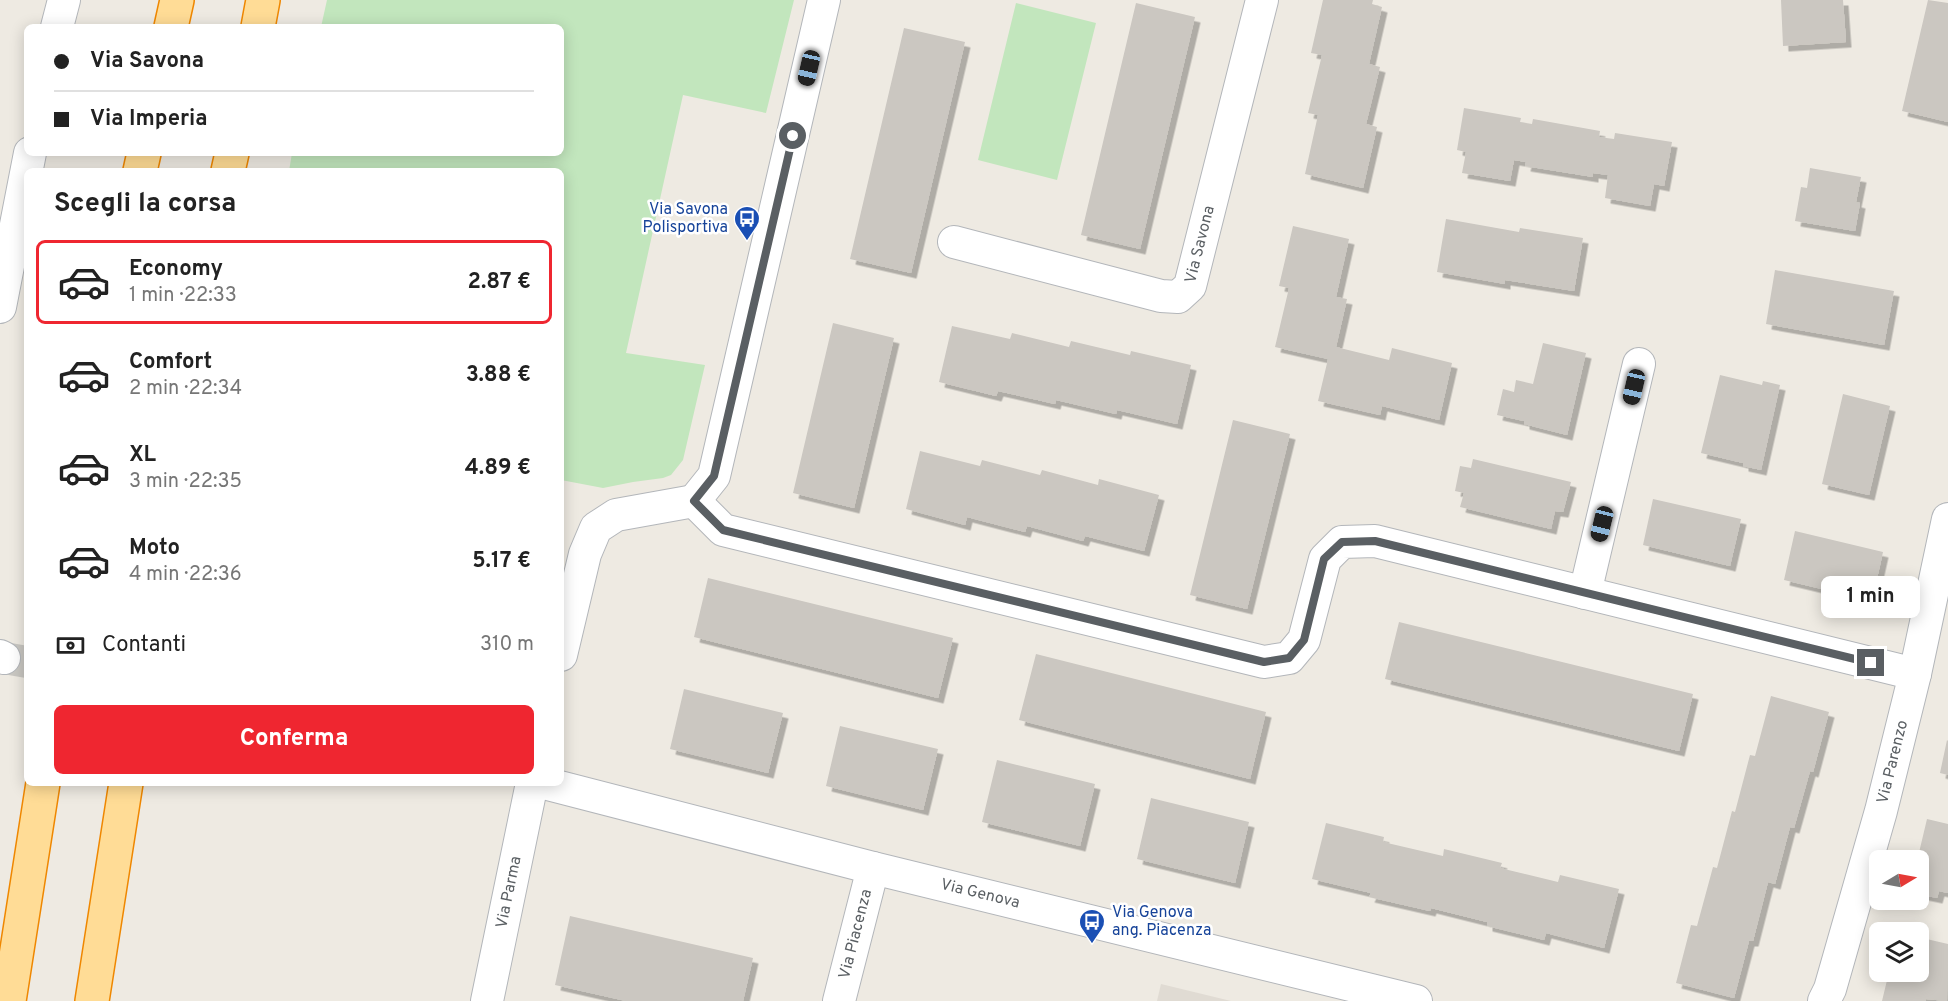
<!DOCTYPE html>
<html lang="it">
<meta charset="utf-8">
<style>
:root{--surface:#fff;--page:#f2f2f2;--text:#222;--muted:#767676;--line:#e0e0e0;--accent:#ef2630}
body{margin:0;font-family:Overpass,sans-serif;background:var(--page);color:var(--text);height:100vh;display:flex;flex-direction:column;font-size:22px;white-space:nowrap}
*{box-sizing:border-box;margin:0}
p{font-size:20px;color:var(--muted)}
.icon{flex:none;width:33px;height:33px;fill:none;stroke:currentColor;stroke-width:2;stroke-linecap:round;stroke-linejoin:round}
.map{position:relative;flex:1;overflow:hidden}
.sheet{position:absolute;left:24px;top:168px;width:540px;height:618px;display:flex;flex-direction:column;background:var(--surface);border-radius:9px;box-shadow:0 3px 15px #0003}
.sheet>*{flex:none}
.hud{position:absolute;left:24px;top:24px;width:540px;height:132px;border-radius:9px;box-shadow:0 3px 15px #0003;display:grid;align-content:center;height:132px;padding:0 30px;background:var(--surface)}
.needle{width:39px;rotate:80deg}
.controls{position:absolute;left:1869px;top:850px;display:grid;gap:12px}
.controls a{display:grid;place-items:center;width:60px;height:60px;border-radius:9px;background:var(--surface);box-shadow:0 3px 15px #0003;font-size:30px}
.end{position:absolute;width:27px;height:27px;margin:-14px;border:8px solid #5a5f63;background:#fff;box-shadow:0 0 0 3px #fff}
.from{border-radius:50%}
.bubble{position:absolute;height:42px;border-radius:9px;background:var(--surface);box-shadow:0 3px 15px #0003;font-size:20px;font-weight:700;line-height:42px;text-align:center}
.car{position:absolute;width:18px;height:36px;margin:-18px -9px;border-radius:8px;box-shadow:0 0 4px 2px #0007;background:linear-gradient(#222 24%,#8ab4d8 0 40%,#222 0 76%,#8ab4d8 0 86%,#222 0)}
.hud b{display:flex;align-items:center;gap:21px;height:57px;font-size:22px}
.hud b+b{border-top:2px solid var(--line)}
.hud i{width:15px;height:15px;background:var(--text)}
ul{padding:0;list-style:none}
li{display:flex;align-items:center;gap:18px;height:84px;margin:0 12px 9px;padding:0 18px;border:3px solid transparent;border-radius:9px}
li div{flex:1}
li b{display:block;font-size:22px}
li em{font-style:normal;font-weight:700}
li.on{border-color:var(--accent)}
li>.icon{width:54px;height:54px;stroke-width:1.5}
h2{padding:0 30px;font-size:27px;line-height:72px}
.pay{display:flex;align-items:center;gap:15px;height:66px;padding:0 30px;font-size:22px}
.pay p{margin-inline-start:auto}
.primary-button{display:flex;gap:12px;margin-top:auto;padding:12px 30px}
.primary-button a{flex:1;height:69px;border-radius:9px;background:var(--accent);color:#fff;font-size:24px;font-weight:700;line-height:69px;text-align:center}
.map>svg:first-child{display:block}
</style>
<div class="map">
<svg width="1948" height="1001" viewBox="0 0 1948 1001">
<defs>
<filter id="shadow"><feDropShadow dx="5.5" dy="5.5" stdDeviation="0" flood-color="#0004"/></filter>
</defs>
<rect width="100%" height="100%" fill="#eeeae2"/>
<path fill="#e0dbd3" d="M 1161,984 L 1231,1001 L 1157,1001 Z"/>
<path fill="#c2e6bd" d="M 327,0 L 794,0 L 766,113 L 683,95 L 626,353 L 705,365 L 683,460 L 671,475 L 663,478 L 633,482 L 603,488 L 561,480 L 561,171 L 289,171 L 292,153 L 561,153 L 561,27 L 321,27 Z
M 1016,3 L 1096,23 L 1057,180 L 978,160 Z"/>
<path fill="#cbc7c1" filter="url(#shadow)" d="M 1323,0 L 1373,0 L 1372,4 L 1382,7 L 1369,64 L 1380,67 L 1366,124 L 1377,127 L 1363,188 L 1305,174 L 1318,115 L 1308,113 L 1322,55 L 1311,53 Z
M 1781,0 L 1843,0 L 1846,42 L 1783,46 Z
M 1928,0 L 1948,3 L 1948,122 L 1902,111 Z
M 1136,3 L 1195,17 L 1140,249 L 1081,235 Z
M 904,28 L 965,42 L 911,273 L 850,259 Z
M 1464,108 L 1521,118 L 1520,122 L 1532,124 L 1533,119 L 1600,131 L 1599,137 L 1614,139 L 1615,133 L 1672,142 L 1664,186 L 1654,184 L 1650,206 L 1605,198 L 1608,175 L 1593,173 L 1593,177 L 1525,166 L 1526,162 L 1514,160 L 1510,181 L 1462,173 L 1466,152 L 1457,150 Z
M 1810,168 L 1861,177 L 1856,202 L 1860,203 L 1855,231 L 1795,221 L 1801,187 L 1807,188 Z
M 1446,219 L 1519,232 L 1520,228 L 1583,238 L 1574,291 L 1505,280 L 1505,284 L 1437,272 Z
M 1293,226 L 1349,239 L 1336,297 L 1347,299 L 1336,347 L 1389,360 L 1392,348 L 1452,363 L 1439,420 L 1382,406 L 1380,415 L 1318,401 L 1328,359 L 1275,347 L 1289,288 L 1279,286 Z
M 1775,270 L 1894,291 L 1884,345 L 1766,324 Z
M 833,323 L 894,338 L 854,508 L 793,493 Z
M 952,326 L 1010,339 L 1012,333 L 1069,347 L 1071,341 L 1130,355 L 1131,351 L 1191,365 L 1177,424 L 1117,410 L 1116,414 L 1056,400 L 1055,404 L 998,391 L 996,396 L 939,382 Z
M 1543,343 L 1586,353 L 1567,435 L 1524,424 L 1524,421 L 1497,415 L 1503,389 L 1514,392 L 1516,380 L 1533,384 Z
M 1720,375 L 1762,385 L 1763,381 L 1780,385 L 1761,470 L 1743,466 L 1743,463 L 1701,453 Z
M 1843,394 L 1890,406 L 1869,495 L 1822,484 Z
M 1233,420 L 1290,434 L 1247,609 L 1190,595 Z
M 920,451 L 980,466 L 982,460 L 1040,475 L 1042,470 L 1098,485 L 1099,479 L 1159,495 L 1144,551 L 1085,536 L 1083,541 L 1027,526 L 1025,532 L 967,517 L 965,525 L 906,509 Z
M 1473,459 L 1571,482 L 1563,512 L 1555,511 L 1551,529 L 1460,507 L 1464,493 L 1455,491 L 1460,466 L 1471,468 Z
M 1653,499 L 1741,519 L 1730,566 L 1643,545 Z
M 1795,531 L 1883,552 L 1872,601 L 1784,580 Z
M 708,578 L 953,638 L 938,698 L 694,637 Z
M 1399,622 L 1693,694 L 1679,751 L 1385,679 Z
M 1036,654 L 1266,712 L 1250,779 L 1019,720 Z
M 684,689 L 783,713 L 768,773 L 670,749 Z
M 1771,696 L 1829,712 L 1813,772 L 1810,771 L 1794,828 L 1790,827 L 1775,884 L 1768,882 L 1753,941 L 1749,941 L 1734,998 L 1676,983 L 1691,925 L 1697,926 L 1713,867 L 1717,868 L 1732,811 L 1735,812 L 1750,755 L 1755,756 Z
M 840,726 L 938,749 L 923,810 L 826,786 Z
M 1947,740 L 1948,741 L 1948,775 L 1940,773 Z
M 997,760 L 1095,784 L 1080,846 L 982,822 Z
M 1151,798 L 1249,822 L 1235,883 L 1137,859 Z
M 1927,819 L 1948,824 L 1948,893 L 1939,891 L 1937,898 L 1918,894 L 1917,861 Z
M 1326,823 L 1384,837 L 1383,842 L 1443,856 L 1444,849 L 1502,863 L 1500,868 L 1558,882 L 1560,875 L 1619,889 L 1604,948 L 1546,933 L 1544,940 L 1487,926 L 1487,922 L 1431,908 L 1430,911 L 1369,897 L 1371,893 L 1312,879 Z
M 570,916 L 753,958 L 743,1001 L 626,1001 L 555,985 Z
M 1918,937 L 1948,944 L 1947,1001 L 1926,999 L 1926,1001 L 1882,1001 L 1889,972 L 1918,972 Z"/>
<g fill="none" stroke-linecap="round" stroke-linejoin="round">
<path stroke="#c9c7c2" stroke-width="32" stroke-dasharray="32 16" stroke-linecap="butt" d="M 4,658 L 27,662"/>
<defs>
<g id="minor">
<path d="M 57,27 L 64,0"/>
<path id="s1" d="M 954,242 L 1161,296 L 1178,297 L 1190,286 L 1262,0"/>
<path d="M 0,307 L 30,153"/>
<path d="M 694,501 L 723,530 L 1264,662 L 1289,658 L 1304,640 L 1325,559 L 1342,542 L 1375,541 L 1915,674"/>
<path d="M 694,501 L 714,476 L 824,0"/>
<path d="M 1585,593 L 1639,364"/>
<path d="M 561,655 L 585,554 L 596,528 L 616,515 L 694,501"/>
<path d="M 0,656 L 4,658"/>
<path id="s2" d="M 544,783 L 873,868 L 1416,1001"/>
<path id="s3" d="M 487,1001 L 532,783"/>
<path id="s4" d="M 839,1001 L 873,868"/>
<path id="s5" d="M 1824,1001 L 1830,989 L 1881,811 L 1915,674 L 1948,519"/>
</g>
<path id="trunk" d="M 171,27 L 177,0
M 258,27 L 263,0
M 140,171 L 144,153
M 228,171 L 232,153
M 9,1001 L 43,783
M 92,1001 L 126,783"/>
</defs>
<use href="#minor" stroke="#b3b6ba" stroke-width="34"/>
<use href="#trunk" stroke="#ef8700" stroke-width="36"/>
<use href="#minor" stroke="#fff" stroke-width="32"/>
<use href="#trunk" stroke="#ffdc96" stroke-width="33"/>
</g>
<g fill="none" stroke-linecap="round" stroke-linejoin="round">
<path stroke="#5a5f63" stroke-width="8" d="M 793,136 L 714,476 L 694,501 L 723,530 L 1264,662 L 1289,658 L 1304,640 L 1324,559 L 1342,542 L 1375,541 L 1871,663"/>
</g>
<defs>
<symbol id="bus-pin" viewBox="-11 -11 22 30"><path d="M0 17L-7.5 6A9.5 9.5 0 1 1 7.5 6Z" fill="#1a4fb4" stroke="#fff"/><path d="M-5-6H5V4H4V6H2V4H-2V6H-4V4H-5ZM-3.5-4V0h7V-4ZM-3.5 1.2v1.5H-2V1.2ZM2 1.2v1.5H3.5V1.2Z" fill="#fff"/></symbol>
</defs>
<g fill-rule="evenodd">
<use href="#bus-pin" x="732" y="204" width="30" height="40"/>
<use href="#bus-pin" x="1077" y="907" width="30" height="40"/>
</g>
<g text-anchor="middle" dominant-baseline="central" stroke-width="5" stroke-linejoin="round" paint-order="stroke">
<g font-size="16" fill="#164399" stroke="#fff" text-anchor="end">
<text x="728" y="210">Via Savona<tspan x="728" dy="18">Polisportiva</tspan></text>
<text x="1112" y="913" text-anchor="start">Via Genova<tspan x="1112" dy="18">ang. Piacenza</tspan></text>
</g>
<g font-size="16" fill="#5a5f63" stroke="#fff">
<text stroke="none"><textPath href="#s1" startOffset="290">Via Savona</textPath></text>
<text stroke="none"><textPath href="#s5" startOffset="249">Via Parenzo</textPath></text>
<text stroke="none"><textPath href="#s3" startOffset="111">Via Parma</textPath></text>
<text stroke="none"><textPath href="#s2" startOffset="450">Via Genova</textPath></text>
<text stroke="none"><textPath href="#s4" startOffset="69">Via Piacenza</textPath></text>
</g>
</g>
</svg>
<div class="controls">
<a><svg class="needle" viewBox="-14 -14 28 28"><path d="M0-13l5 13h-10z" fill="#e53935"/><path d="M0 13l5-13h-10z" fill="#767676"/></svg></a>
<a><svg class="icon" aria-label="layers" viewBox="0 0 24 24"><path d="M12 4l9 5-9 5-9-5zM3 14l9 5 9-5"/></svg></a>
</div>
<i class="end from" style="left:793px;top:136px"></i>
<i class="end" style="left:1871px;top:663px"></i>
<div class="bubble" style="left:1821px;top:576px;width:99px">1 min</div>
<i class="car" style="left:809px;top:68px;rotate:193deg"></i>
<i class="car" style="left:1634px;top:387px;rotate:193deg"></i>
<i class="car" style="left:1602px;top:524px;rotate:194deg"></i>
<div class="hud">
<b><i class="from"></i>Via Savona</b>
<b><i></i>Via Imperia</b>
</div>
<section class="sheet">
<h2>Scegli la corsa</h2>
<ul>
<li class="on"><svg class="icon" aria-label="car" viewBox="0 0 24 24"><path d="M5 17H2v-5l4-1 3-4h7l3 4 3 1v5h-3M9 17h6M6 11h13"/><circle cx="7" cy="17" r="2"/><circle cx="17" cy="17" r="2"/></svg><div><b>Economy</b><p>1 min · 22:33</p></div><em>2.87 €</em></li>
<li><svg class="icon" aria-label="car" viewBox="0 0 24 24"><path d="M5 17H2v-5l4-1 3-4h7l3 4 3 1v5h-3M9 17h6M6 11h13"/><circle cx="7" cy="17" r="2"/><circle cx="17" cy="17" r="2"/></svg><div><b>Comfort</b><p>2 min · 22:34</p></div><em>3.88 €</em></li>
<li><svg class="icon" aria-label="car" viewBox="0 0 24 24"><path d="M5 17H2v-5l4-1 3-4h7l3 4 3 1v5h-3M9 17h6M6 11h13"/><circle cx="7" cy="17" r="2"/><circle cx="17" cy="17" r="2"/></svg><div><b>XL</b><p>3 min · 22:35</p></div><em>4.89 €</em></li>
<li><svg class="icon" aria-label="car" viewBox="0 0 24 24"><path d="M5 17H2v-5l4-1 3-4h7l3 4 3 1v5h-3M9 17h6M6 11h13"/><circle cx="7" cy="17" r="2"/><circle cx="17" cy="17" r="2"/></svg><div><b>Moto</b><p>4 min · 22:36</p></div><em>5.17 €</em></li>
</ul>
<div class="pay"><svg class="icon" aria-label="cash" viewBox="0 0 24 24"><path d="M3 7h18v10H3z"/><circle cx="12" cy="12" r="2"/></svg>Contanti<p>310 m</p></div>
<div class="primary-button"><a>Conferma</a></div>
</section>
</div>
